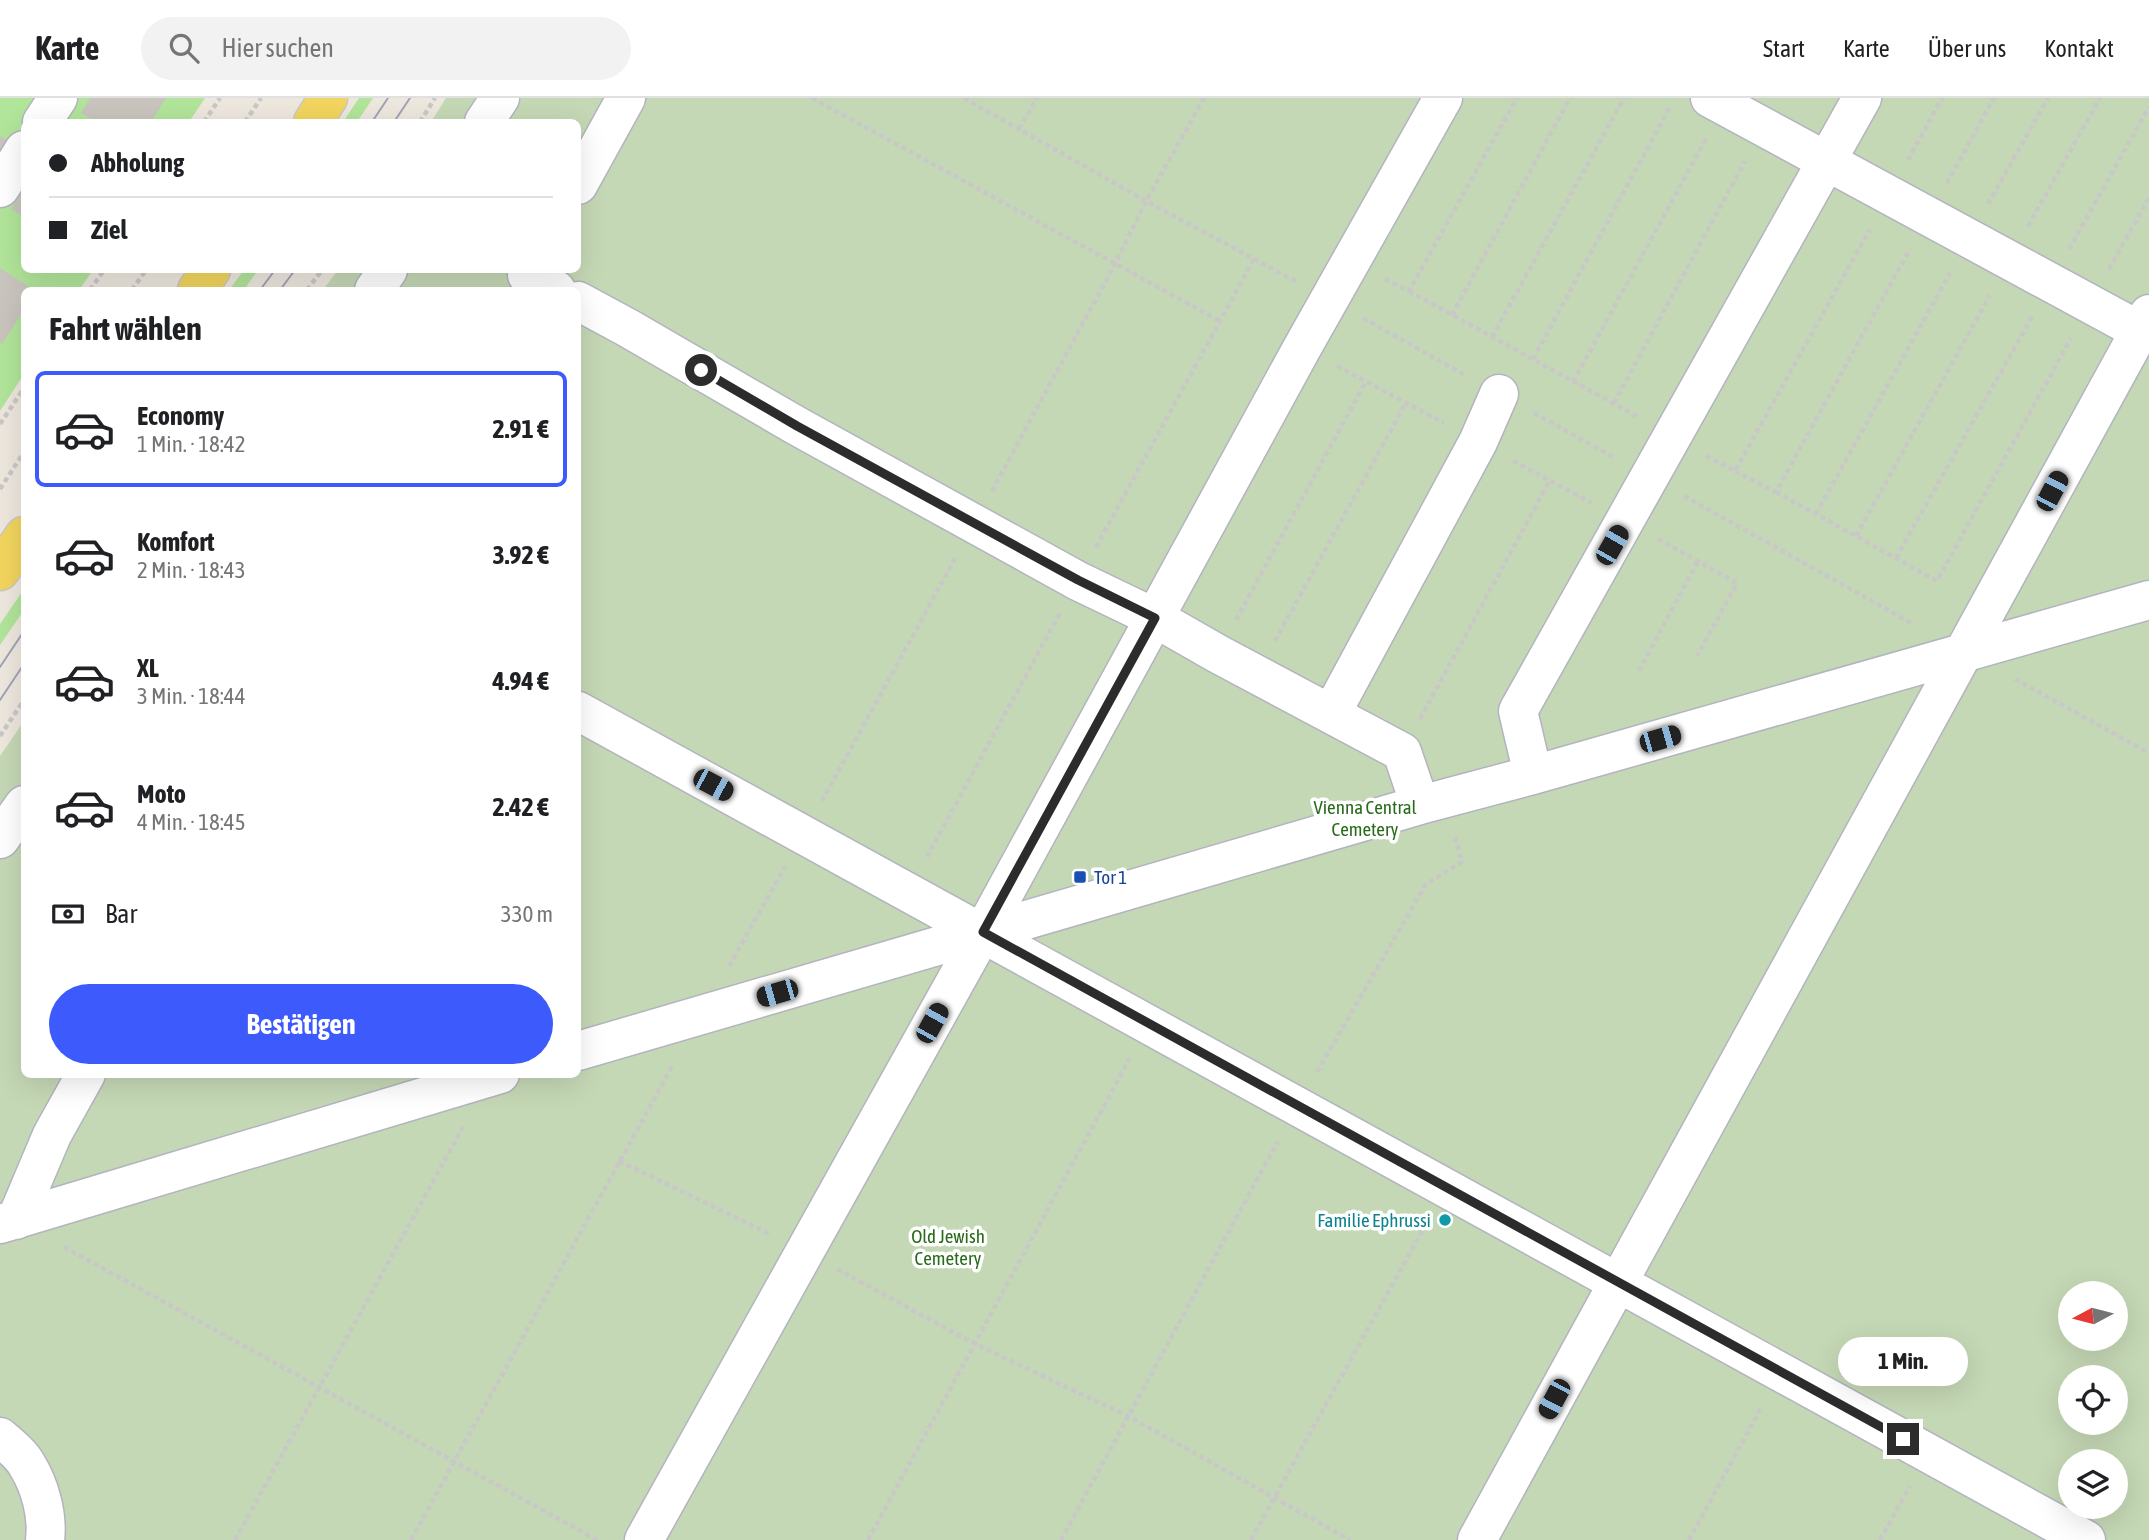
<!DOCTYPE html>
<html lang="de">
<meta charset="utf-8">
<style>
:root{--surface:#fff;--page:#f2f2f2;--text:#202124;--muted:#757577;--line:#e0e0e0;--accent:#3d5afc}
body{margin:0;font-family:"Asap Condensed",sans-serif;background:var(--page);color:var(--text);height:100vh;display:flex;flex-direction:column;font-size:26px;white-space:nowrap}
*{box-sizing:border-box;margin:0}
p{font-size:23px;color:var(--muted)}
.icon{flex:none;width:38px;height:38px;fill:none;stroke:currentColor;stroke-width:2;stroke-linecap:round;stroke-linejoin:round}
.map{position:relative;flex:1;overflow:hidden}
.details{position:absolute;left:21px;top:189px;width:560px;height:791px;display:flex;flex-direction:column;background:var(--surface);border-radius:10px;box-shadow:0 7px 28px #0002}
.details>*{flex:none}
.guide{position:absolute;left:21px;top:21px;width:560px;height:154px;border-radius:10px;box-shadow:0 7px 28px #0002;display:grid;align-content:center;height:154px;padding:0 28px;background:var(--surface)}
.needle{width:46px;rotate:263deg}
.buttons{position:absolute;left:2058px;top:1183px;display:grid;gap:14px}
.buttons a{display:grid;place-items:center;width:70px;height:70px;border-radius:50%;background:var(--surface);box-shadow:0 7px 28px #0002;font-size:35px}
.end{position:absolute;width:32px;height:32px;margin:-16px;border:9px solid #2c2c2c;background:#fff;box-shadow:0 0 0 4px #fff}
.from{border-radius:50%}
.bubble{position:absolute;height:49px;border-radius:24px;background:var(--surface);box-shadow:0 7px 28px #0002;font-size:23px;font-weight:700;line-height:49px;text-align:center}
.car{position:absolute;width:21px;height:42px;margin:-21px -10px;border-radius:9px;box-shadow:0 0 5px 2px #0007;background:linear-gradient(#222 24%,#8ab4d8 0 40%,#222 0 76%,#8ab4d8 0 86%,#222 0)}
.guide b{display:flex;align-items:center;gap:24px;height:66px;font-size:26px}
.guide b+b{border-top:2px solid var(--line)}
.guide i{width:18px;height:18px;background:var(--text)}
ul{padding:0;list-style:none}
li{display:flex;align-items:center;gap:21px;height:116px;margin:0 14px 10px;padding:0 14px;border:4px solid transparent;border-radius:10px}
li div{flex:1}
li b{display:block;font-size:26px}
li em{font-style:normal;font-weight:700}
li.active{border-color:var(--accent)}
li>.icon{width:63px;height:63px;stroke-width:1.5}
h2{padding:0 28px;font-size:32px;line-height:84px}
.pay{display:flex;align-items:center;gap:18px;height:77px;padding:0 28px;font-size:26px}
.pay p{margin-inline-start:auto}
.primary-button{display:flex;gap:14px;margin-top:auto;padding:14px 28px}
.primary-button a{flex:1;height:80px;border-radius:42px;background:var(--accent);color:#fff;font-size:28px;font-weight:700;line-height:80px;text-align:center}
header{display:flex;align-items:center;gap:42px;box-sizing:border-box;height:98px;padding:0 35px;background:var(--surface);border-bottom:2px solid var(--line)}
header strong{font-size:33px}
nav{display:flex;gap:38px;margin-inline-start:auto;font-size:24px}
.search{width:490px;height:63px;background:var(--page);display:flex;align-items:center;gap:18px;box-sizing:border-box;padding:0 24px;border-radius:38px;color:var(--muted);font-size:26px}
.map>svg:first-child{display:block}
</style>
<header>
<strong>Karte</strong>
<div class="search"><svg class="icon" aria-label="search" viewBox="0 0 24 24"><circle cx="10" cy="10" r="6"/><path d="M15 15l6 6"/></svg>Hier suchen</div>
<nav><a>Start</a><a>Karte</a><a>Über uns</a><a>Kontakt</a></nav>
</header>
<div class="map">
<svg width="2149" height="1442" viewBox="0 0 2149 1442">
<rect width="100%" height="100%" fill="#eee7de"/>
<path fill="#b1e59a" d="M 0,0 L 205,0 L 189,24 L 24,24 L 24,172 L 93,172 L 79,192 L 24,192 L 24,276 L 0,313 Z
M 359,0 L 373,0 L 357,24 L 343,24 Z
M 244,172 L 258,172 L 244,192 L 229,192 Z
M 24,491 L 24,512 L 0,547 L 0,526 Z"/>
<path fill="#c5d8b5" fill-rule="evenodd" d="M 446,0 L 2149,0 L 2149,1442 L 0,1442 L 0,658 L 24,623 L 24,976 L 578,976 L 578,192 L 323,192 L 338,172 L 578,172 L 578,24 L 431,24 ZM 2070,1195 L 2116,1195 L 2116,1241 L 2070,1241 ZM 2070,1279 L 2116,1279 L 2116,1325 L 2070,1325 ZM 2070,1363 L 2116,1363 L 2116,1409 L 2070,1409 Z"/>
<path fill="#c9c4bd" d="M 90,0 L 166,0 L 151,24 L 96,24 L 81,15 Z
M 0,38 L 7,42 L 0,54 Z
M 24,89 L 24,119 L 11,111 Z
M 0,170 L 34,192 L 24,192 L 24,212 L 2,246 L 0,244 Z"/>
<g fill="none" stroke-linecap="round" stroke-linejoin="round">
<defs>
<path id="minor" d="M 1710,0 L 2140,233
M 42,24 L 58,0
M 484,24 L 500,0
M 578,87 L 626,0
M 0,90 L 24,52
M 527,177 L 556,192
M 374,192 L 388,172
M 578,203 L 628,230 L 797,328 L 1078,483 L 1155,520 L 1218,556 L 1402,654 L 1420,707
M 578,613 L 2086,1442
M 1331,616 L 1478,344 L 1499,296
M 1533,677 L 1518,613 L 1862,0
M 0,741 L 24,707
M 578,953 L 1420,707 L 1533,677 L 2149,502
M 16,1122 L 52,1037 L 86,976
M 0,1126 L 500,976
M 0,1339 C 9,1347 21,1356 27,1367 C 40,1388 48,1417 45,1442
M 644,1442 L 983,834 L 1302,250 L 1443,0
M 1477,1442 L 2149,216"/>
<path id="major" d="M 313,24 L 328,0
M 197,192 L 211,172
M 0,473 L 24,438"/>
</defs>
<use href="#minor" stroke="#b2b4bf" stroke-width="41"/>
<use href="#major" stroke="#c8c8c8" stroke-width="41"/>
<path stroke="#c8c8c8" stroke-width="4.5" stroke-dasharray="5 3.5" stroke-linecap="butt" d="M 812,0 L 1220,223
M 964,0 L 1146,103 L 1297,184
M 204,24 L 220,0
M 245,24 L 261,0
M 420,24 L 435,0
M 1019,31 L 1037,0
M 1908,62 L 1942,0
M 1947,85 L 1994,0
M 1988,106 L 2048,0
M 2028,128 L 2100,0
M 2069,151 L 2149,9
M 2109,171 L 2149,100
M 1385,181 L 1409,193 L 1517,0
M 90,192 L 104,172
M 132,192 L 146,172
M 307,192 L 322,172
M 1409,193 L 1638,319
M 1452,217 L 1570,0
M 1363,220 L 1465,277
M 1492,239 L 1624,0
M 1533,261 L 1671,7
M 1337,268 L 1444,325
M 1573,284 L 1706,41
M 1614,305 L 1745,63
M 1534,315 L 1615,360
M 0,326 L 24,290
M 1706,358 L 1735,373 L 1870,131
M 1513,363 L 1592,405
M 1735,373 L 1776,394 L 1910,151
M 0,391 L 24,354
M 992,393 L 1115,166 L 1146,103 L 1204,0
M 1776,394 L 1937,483 L 2071,240
M 1684,398 L 1915,527
M 1816,416 L 1950,175
M 1856,438 L 1990,197
M 1658,441 L 1737,485 L 1697,558
M 1096,449 L 1254,161
M 1896,460 L 2033,217
M 1236,522 L 1366,283
M 1275,543 L 1406,305
M 1639,573 L 1698,463
M 2015,581 L 2149,655
M 1420,621 L 1550,382
M 0,638 L 24,602
M 822,703 L 956,459
M 927,759 L 1060,515
M 729,868 L 785,769
M 1317,974 L 1426,786 L 1462,764 L 1455,739
M 619,1063 L 770,1136
M 64,1149 L 597,1442
M 837,1171 L 975,1246 L 1128,1318 L 1350,1442
M 235,1442 L 463,1029
M 411,1442 L 673,967
M 868,1442 L 1130,960
M 1061,1442 L 1278,1043
M 1251,1442 L 1427,1124
M 1689,1442 L 1762,1308
M 1880,1442 L 1910,1388"/>
<use href="#minor" stroke="#fff" stroke-width="38"/>
<use href="#major" stroke="#f2d55e" stroke-width="38"/>
<path stroke="#a0a3b6" stroke-width="2" d="M 372,24 L 388,0
M 394,24 L 410,0
M 260,192 L 275,172
M 280,192 L 295,172
M 0,569 L 24,533
M 0,602 L 24,566"/>
</g>
<g fill="none" stroke-linecap="round" stroke-linejoin="round">
<path stroke="#2c2c2c" stroke-width="9" d="M 701,272 L 797,328 L 1078,482 L 1155,520 L 983,834 L 1903,1341"/>
</g>
<rect fill="#1a4fb4" stroke="#fff" stroke-width="2.5" x="1073" y="772" width="14" height="14" rx="3.5"/>
<circle fill="#0f9aa8" stroke="#fff" stroke-width="2.5" cx="1445" cy="1122" r="7"/>
<g text-anchor="middle" dominant-baseline="central" stroke-width="7" stroke-linejoin="round" paint-order="stroke">
<g font-size="19" fill="#286b1a" stroke="#fff">
<text x="1365" y="709">Vienna Central<tspan x="1365" dy="22">Cemetery</tspan></text>
<text x="948" y="1138">Old Jewish<tspan x="948" dy="22">Cemetery</tspan></text>
</g>
<g font-size="19" fill="#164399" stroke="#fff" text-anchor="start">
<text x="1094" y="779">Tor 1</text>
</g>
<g font-size="19" fill="#0d838f" stroke="#fff" text-anchor="end">
<text x="1431" y="1122">Familie Ephrussi</text>
</g>
</g>
</svg>
<div class="buttons">
<a><svg class="needle" viewBox="-14 -14 28 28"><path d="M0-13l5 13h-10z" fill="#e53935"/><path d="M0 13l5-13h-10z" fill="#757577"/></svg></a>
<a><svg class="icon" aria-label="locate" viewBox="0 0 24 24"><circle cx="12" cy="12" r="6"/><path d="M12 2v4M12 18v4M2 12h4M18 12h4"/></svg></a>
<a><svg class="icon" aria-label="layers" viewBox="0 0 24 24"><path d="M12 4l9 5-9 5-9-5zM3 14l9 5 9-5"/></svg></a>
</div>
<i class="end from" style="left:701px;top:272px"></i>
<i class="end" style="left:1903px;top:1341px"></i>
<div class="bubble" style="left:1838px;top:1239px;width:130px">1 Min.</div>
<i class="car" style="left:2052px;top:393px;rotate:28deg"></i>
<i class="car" style="left:1612px;top:447px;rotate:30deg"></i>
<i class="car" style="left:1660px;top:641px;rotate:74deg"></i>
<i class="car" style="left:713px;top:687px;rotate:118deg"></i>
<i class="car" style="left:777px;top:895px;rotate:254deg"></i>
<i class="car" style="left:932px;top:925px;rotate:29deg"></i>
<i class="car" style="left:1554px;top:1301px;rotate:208deg"></i>
<div class="guide">
<b><i class="from"></i>Abholung</b>
<b><i></i>Ziel</b>
</div>
<section class="details">
<h2>Fahrt wählen</h2>
<ul>
<li class="active"><svg class="icon" aria-label="car" viewBox="0 0 24 24"><path d="M5 17H2v-5l4-1 3-4h7l3 4 3 1v5h-3M9 17h6M6 11h13"/><circle cx="7" cy="17" r="2"/><circle cx="17" cy="17" r="2"/></svg><div><b>Economy</b><p>1 Min. · 18:42</p></div><em>2.91 €</em></li>
<li><svg class="icon" aria-label="car" viewBox="0 0 24 24"><path d="M5 17H2v-5l4-1 3-4h7l3 4 3 1v5h-3M9 17h6M6 11h13"/><circle cx="7" cy="17" r="2"/><circle cx="17" cy="17" r="2"/></svg><div><b>Komfort</b><p>2 Min. · 18:43</p></div><em>3.92 €</em></li>
<li><svg class="icon" aria-label="car" viewBox="0 0 24 24"><path d="M5 17H2v-5l4-1 3-4h7l3 4 3 1v5h-3M9 17h6M6 11h13"/><circle cx="7" cy="17" r="2"/><circle cx="17" cy="17" r="2"/></svg><div><b>XL</b><p>3 Min. · 18:44</p></div><em>4.94 €</em></li>
<li><svg class="icon" aria-label="car" viewBox="0 0 24 24"><path d="M5 17H2v-5l4-1 3-4h7l3 4 3 1v5h-3M9 17h6M6 11h13"/><circle cx="7" cy="17" r="2"/><circle cx="17" cy="17" r="2"/></svg><div><b>Moto</b><p>4 Min. · 18:45</p></div><em>2.42 €</em></li>
</ul>
<div class="pay"><svg class="icon" aria-label="cash" viewBox="0 0 24 24"><path d="M3 7h18v10H3z"/><circle cx="12" cy="12" r="2"/></svg>Bar<p>330 m</p></div>
<div class="primary-button"><a>Bestätigen</a></div>
</section>
</div>
